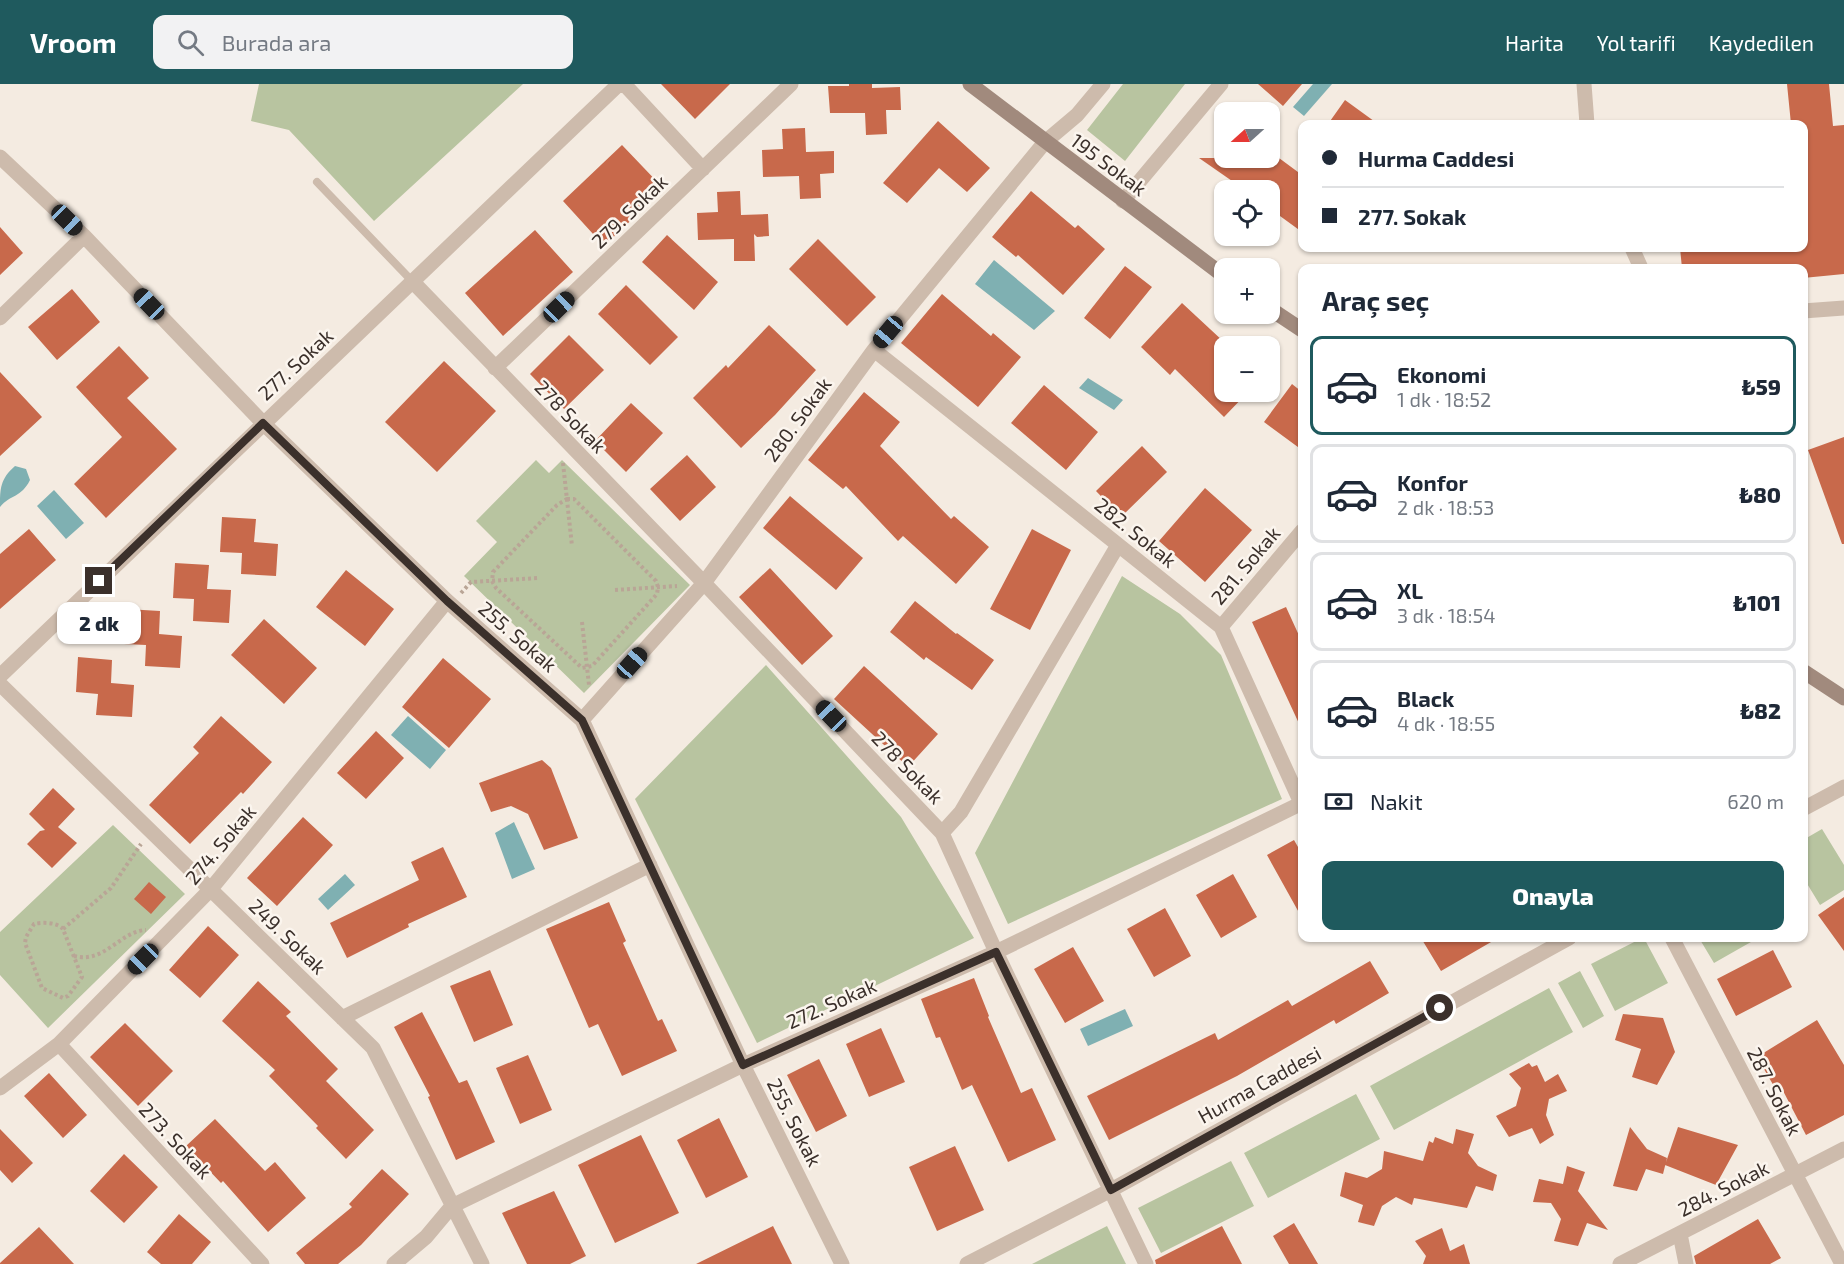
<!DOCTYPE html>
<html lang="tr">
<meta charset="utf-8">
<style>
:root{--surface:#fff;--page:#f2f2f3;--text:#1f2937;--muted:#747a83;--line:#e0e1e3;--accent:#1f5a5e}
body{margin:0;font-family:"Exo 2",sans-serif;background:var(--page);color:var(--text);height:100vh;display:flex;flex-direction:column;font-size:22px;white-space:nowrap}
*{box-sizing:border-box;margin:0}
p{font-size:20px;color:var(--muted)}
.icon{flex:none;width:33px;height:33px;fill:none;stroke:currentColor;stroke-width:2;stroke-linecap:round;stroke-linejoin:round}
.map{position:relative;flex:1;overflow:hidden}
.panel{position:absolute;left:1298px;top:180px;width:510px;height:678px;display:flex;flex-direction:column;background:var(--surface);border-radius:12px;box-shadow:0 2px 4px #0004}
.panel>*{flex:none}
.top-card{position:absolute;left:1298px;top:36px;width:510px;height:132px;border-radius:12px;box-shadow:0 2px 4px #0004;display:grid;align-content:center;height:132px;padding:0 24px;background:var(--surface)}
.needle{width:39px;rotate:249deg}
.tools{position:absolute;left:1214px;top:18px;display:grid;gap:12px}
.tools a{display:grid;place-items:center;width:66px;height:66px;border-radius:12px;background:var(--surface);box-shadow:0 2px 4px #0004;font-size:30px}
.end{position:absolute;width:27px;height:27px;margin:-14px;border:8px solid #3b302b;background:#fff;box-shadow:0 0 0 3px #fff}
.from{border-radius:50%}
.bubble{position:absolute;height:42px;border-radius:12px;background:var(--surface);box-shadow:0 2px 4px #0004;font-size:20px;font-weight:800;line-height:42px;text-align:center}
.car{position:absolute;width:18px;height:36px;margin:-18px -9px;border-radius:8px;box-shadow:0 0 4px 2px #0007;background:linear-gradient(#222 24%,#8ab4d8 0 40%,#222 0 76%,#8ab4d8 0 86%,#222 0)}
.top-card b{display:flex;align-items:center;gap:21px;height:57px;font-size:22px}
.top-card b+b{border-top:2px solid var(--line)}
.top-card i{width:15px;height:15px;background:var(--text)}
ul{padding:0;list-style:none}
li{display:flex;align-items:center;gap:18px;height:99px;margin:0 12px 9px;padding:0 12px;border:3px solid var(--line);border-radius:12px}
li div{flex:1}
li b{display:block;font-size:22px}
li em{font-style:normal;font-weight:800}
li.on{border-color:var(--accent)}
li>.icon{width:54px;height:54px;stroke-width:1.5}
h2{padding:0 24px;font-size:27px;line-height:72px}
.pay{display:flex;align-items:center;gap:15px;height:66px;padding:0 24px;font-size:22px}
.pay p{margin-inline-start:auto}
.button{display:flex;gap:12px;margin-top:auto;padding:12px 24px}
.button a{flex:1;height:69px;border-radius:12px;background:var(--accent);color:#fff;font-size:24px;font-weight:800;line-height:69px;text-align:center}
header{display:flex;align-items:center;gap:36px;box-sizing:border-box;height:84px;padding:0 30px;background:var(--accent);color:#fff}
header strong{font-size:28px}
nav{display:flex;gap:33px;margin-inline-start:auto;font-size:21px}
.search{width:420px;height:54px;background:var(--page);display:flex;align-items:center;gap:15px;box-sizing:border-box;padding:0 21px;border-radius:12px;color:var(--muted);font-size:22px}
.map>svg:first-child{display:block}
</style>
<header>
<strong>Vroom</strong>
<div class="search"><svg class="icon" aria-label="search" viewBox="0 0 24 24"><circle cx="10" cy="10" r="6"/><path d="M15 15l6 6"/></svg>Burada ara</div>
<nav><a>Harita</a><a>Yol tarifi</a><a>Kaydedilen</a></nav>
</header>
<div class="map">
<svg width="1844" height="1180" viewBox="0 0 1844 1180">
<rect width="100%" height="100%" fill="#f4ebe1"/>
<path fill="#b8c4a0" d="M 259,0 L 523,0 L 374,137 L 289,46 L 251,37 Z
M 1123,0 L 1185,0 L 1125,77 L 1087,46 Z
M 536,376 L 549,389 L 562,376 L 690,501 L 584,609 L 464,492 L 497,458 L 476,437 Z
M 1122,492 L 1180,530 L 1221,571 L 1282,715 L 1008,840 L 975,769 Z
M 766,581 L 901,733 L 974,854 L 757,959 L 635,715 Z
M 113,741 L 185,810 L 48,944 L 0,891 L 0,848 Z
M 1822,745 L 1844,781 L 1844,806 L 1820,821 L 1803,793 L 1803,756 Z
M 1642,854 L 1644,854 L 1668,899 L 1615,927 L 1591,880 Z
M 1699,854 L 1758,854 L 1714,879 Z
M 1580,887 L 1604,932 L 1583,944 L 1558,899 Z
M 1549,904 L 1573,948 L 1394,1046 L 1370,1002 Z
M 1356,1010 L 1380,1055 L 1268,1114 L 1244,1069 Z
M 1231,1077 L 1254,1122 L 1161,1169 L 1138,1124 Z
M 1107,1142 L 1126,1180 L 1032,1180 Z"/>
<path fill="#7fb0b2" d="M 1313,0 L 1332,0 L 1304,32 L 1293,23 Z
M 994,176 L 1055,227 L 1034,246 L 975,200 Z
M 1088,294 L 1123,316 L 1114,326 L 1079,304 Z
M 15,382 L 26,385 L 30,396 C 21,414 11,410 0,423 C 0,405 0,395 15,382 Z
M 54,406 L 84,439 L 66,455 L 37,422 Z
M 408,632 L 446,666 L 430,685 L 391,651 Z
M 514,738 L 535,785 L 512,795 L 495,749 Z
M 345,790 L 355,801 L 328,826 L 318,815 Z
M 1125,925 L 1133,942 L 1088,962 L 1080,945 Z"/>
<path fill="#c8694b" d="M 661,0 L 730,0 L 695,35 Z
M 849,0 L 872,0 L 872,4 L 900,3 L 901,26 L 886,26 L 887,50 L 866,51 L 865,29 L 830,29 L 828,2 L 849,2 Z
M 1258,0 L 1302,0 L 1283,22 Z
M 1787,0 L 1829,0 L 1833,42 L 1844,41 L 1844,190 L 1803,194 L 1803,184 L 1682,184 L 1680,164 L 1803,164 L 1803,40 L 1791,40 Z
M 1345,16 L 1378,40 L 1328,40 Z
M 938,37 L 990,84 L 967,108 L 939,84 L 907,119 L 883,99 Z
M 805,44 L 806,68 L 834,67 L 834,89 L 820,90 L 821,114 L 800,115 L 799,92 L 763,93 L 762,66 L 783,65 L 782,45 Z
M 622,61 L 664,105 L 604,162 L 563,117 Z
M 1199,74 L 1279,74 L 1302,91 L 1302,148 L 1269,124 L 1269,106 L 1245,106 Z
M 740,107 L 741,131 L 768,130 L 769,152 L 757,153 L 754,150 L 755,177 L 734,177 L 734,155 L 698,156 L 697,129 L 718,128 L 717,108 Z
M 1031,107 L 1075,144 L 1078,141 L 1105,165 L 1063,211 L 1018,171 L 1016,173 L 992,153 Z
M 0,143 L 23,169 L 0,191 Z
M 535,146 L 573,188 L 503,252 L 465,209 Z
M 667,151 L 718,198 L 694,226 L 642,178 Z
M 818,155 L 876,213 L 847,242 L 789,185 Z
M 1125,182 L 1152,203 L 1110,255 L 1084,234 Z
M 626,201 L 678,253 L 650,281 L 598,230 Z
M 72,205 L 100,238 L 57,276 L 28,243 Z
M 942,210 L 991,252 L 993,249 L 1021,273 L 978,323 L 901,259 Z
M 1182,219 L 1224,258 L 1224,308 L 1248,308 L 1224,333 L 1175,285 L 1170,291 L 1141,263 Z
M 769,241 L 816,286 L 775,331 L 741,364 L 693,314 L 726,281 L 728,284 Z
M 569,251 L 604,286 L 564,325 L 530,290 Z
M 119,262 L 149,294 L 127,314 L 177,365 L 106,434 L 74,400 L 122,353 L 76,303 Z
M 444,277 L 496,327 L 437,388 L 385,338 Z
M 0,288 L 42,333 L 0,372 Z
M 1292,300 L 1302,308 L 1302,366 L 1264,338 Z
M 1044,301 L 1098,348 L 1066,386 L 1011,339 Z
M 864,308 L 900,338 L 880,362 L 951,435 L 954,432 L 989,463 L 956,500 L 903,452 L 898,457 L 846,402 L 843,405 L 808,376 Z
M 631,319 L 663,349 L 626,388 L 595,357 Z
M 1844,353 L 1844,460 L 1842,460 L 1808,366 Z
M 1142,362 L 1167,388 L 1121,433 L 1096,407 Z
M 687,371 L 716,403 L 680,437 L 650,405 Z
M 1205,404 L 1252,446 L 1205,498 L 1159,457 Z
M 790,412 L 863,474 L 836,506 L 763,444 Z
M 222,433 L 256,435 L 254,458 L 278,460 L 276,492 L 241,490 L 242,469 L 220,468 Z
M 29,445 L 56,476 L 0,525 L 0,470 Z
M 1032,445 L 1071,466 L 1030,546 L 990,525 Z
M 175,479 L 209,481 L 207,505 L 231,506 L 229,539 L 193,537 L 194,515 L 173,514 Z
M 770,484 L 833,552 L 802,581 L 739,513 Z
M 346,486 L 394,525 L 365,562 L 316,523 Z
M 915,517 L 956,550 L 957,549 L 994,576 L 972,606 L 926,573 L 924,576 L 890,548 Z
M 1286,523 L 1302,558 L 1302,646 L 1252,538 Z
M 126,525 L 160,527 L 159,550 L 182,552 L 180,584 L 145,582 L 146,561 L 124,560 Z
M 264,535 L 317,584 L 284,620 L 231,571 Z
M 78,573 L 112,576 L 111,599 L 134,601 L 132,633 L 96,631 L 98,610 L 76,608 Z
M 443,574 L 491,615 L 449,664 L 402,623 Z
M 864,582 L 938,650 L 908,683 L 834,615 Z
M 221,632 L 272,678 L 243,710 L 241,708 L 190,760 L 149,721 L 199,669 L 193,663 Z
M 376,647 L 404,674 L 366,715 L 337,689 Z
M 542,676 L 551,684 L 578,754 L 544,766 L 528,730 L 511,722 L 491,728 L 479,699 Z
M 53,704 L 75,725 L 58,743 L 77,759 L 52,784 L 27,760 L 40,747 L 45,746 L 29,730 Z
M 303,733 L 333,761 L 277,822 L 247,794 Z
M 1294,756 L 1302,770 L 1302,834 L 1267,771 Z
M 443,763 L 467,813 L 408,840 L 409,843 L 347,874 L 330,839 L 419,796 L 411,778 Z
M 1233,790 L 1257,833 L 1221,854 L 1196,811 Z
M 149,798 L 166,813 L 151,830 L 134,815 Z
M 1844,813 L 1844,867 L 1818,831 Z
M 609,818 L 626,857 L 623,859 L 658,937 L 662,935 L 677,967 L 622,992 L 598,940 L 589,944 L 546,845 Z
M 1165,824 L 1191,872 L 1154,893 L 1127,845 Z
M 208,842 L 239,871 L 200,914 L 169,886 Z
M 1421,854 L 1498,854 L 1441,887 Z
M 1073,863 L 1104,917 L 1065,939 L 1034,885 Z
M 1773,866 L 1792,903 L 1736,932 L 1717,895 Z
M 1370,877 L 1389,909 L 1336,940 L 1334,936 L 1237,992 L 1109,1056 L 1087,1012 L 1215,949 L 1218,956 L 1288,916 L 1292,922 Z
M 490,886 L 513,941 L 474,958 L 450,902 Z
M 974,894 L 989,932 L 988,933 L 1021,1009 L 1032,1004 L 1056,1056 L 1008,1078 L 972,1001 L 962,1006 L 940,953 L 936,954 L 921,915 Z
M 258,897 L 291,928 L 286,932 L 338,985 L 326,997 L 374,1046 L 346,1075 L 316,1044 L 318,1042 L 269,992 L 275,986 L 222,937 Z
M 422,928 L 459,999 L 467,996 L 495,1058 L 456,1076 L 428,1013 L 430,1012 L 394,943 Z
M 1623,930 L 1663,934 L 1675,968 L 1657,1001 L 1632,993 L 1641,965 L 1615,956 Z
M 1817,936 L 1844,981 L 1844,1031 L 1806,1051 L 1780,1001 L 1775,1004 L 1757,973 Z
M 125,939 L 173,987 L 138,1022 L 90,973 Z
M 881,944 L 905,998 L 869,1013 L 846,960 Z
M 528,971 L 552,1026 L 520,1040 L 496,984 Z
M 819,975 L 847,1032 L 816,1048 L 787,991 Z
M 1529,979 L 1532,983 L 1537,981 L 1545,998 L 1558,990 L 1567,1007 L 1549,1015 L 1546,1031 L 1554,1051 L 1540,1060 L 1532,1044 L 1509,1053 L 1496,1032 L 1516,1022 L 1521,1004 L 1509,990 Z
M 49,989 L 87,1031 L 63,1054 L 24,1012 Z
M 719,1034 L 748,1093 L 706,1114 L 677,1056 Z
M 215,1035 L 265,1087 L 275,1078 L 306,1114 L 268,1148 L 223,1097 L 221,1099 L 186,1062 Z
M 1630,1043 L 1647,1065 L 1667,1074 L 1663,1090 L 1646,1085 L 1637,1107 L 1613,1102 Z
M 1678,1043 L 1738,1061 L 1716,1101 L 1665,1081 Z
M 0,1045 L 33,1079 L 12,1099 L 0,1086 Z
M 1456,1045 L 1474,1050 L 1468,1069 L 1478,1082 L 1497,1091 L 1493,1107 L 1476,1102 L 1467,1124 L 1414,1114 L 1412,1121 L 1396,1113 L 1382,1122 L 1374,1142 L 1358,1138 L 1363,1121 L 1340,1112 L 1345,1088 L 1367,1094 L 1382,1085 L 1384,1067 L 1423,1077 L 1429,1057 L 1433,1059 L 1435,1053 L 1453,1060 Z
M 641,1051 L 679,1129 L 615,1159 L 578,1081 Z
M 955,1062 L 984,1126 L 937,1147 L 909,1083 Z
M 124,1070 L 158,1103 L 124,1139 L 90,1107 Z
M 1567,1082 L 1585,1088 L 1578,1107 L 1608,1146 L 1587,1139 L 1578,1162 L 1554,1157 L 1561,1135 L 1551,1119 L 1533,1118 L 1539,1095 L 1563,1100 Z
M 382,1085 L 409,1110 L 361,1161 L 338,1180 L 305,1180 L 296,1169 L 352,1123 L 349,1120 Z
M 554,1107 L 586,1172 L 570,1180 L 527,1180 L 502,1129 Z
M 179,1130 L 211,1158 L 192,1180 L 161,1180 L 147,1168 Z
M 1758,1135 L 1781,1174 L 1770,1180 L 1696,1180 L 1694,1172 Z
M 1294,1139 L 1318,1180 L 1289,1180 L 1273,1152 Z
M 773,1142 L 792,1180 L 696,1180 Z
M 1222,1142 L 1242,1180 L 1156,1180 L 1155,1176 Z
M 39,1143 L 74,1180 L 0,1180 L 0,1179 Z
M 1442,1144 L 1450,1167 L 1464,1160 L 1470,1180 L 1423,1180 L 1426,1172 L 1415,1157 Z"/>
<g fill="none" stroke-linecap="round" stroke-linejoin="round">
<path stroke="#b9a596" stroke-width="4" stroke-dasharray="3 3" stroke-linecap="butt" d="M 563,379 L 572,462
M 567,415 L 574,415 L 656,497 L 658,503 L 657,510 L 592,582 L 582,584 L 496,504 L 492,497 L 493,488 L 557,421 Z
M 615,506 L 677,502
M 461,509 L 471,498 L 539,494
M 582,538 L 589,601
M 63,845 C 57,838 42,838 34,840 L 26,853 L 25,859 L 42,904 L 63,914 L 68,912 L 82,893 L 63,845 L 111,804 L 141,760
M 74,872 C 105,880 120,847 146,846"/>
<path stroke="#cdbbac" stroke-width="8" d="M 317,98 L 413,198"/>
<path stroke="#cdbbac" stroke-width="15" d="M 624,0 L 703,85
M 1584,0 L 1587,40
M 0,73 L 84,152 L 263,339 L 447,517 L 582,636 L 743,981 L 842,1180
M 1123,117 L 1221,0
M 1632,164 L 1641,184
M 413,198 L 704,499 L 942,749 L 996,868 L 1146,1180
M 1803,227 L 1844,224
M 0,234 L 84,152
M 874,266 L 1221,543 L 1301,719
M 495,284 L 791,0
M 1221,543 L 1302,447
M 0,592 L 619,0
M 0,600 L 373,964 L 482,1180
M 582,636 L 704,499 L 874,266 L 1045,58 L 1077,31 L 1103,0
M 1803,725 L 1844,703
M 942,749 L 961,728 L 1118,461
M 1672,854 L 1842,1180
M 342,934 L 650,781
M 59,960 L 262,1180
M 0,1004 L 59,960 L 210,806 L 447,517
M 1680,1150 L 1686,1180
M 394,1180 L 426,1153 L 452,1122 L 743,981 L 996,868 L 1302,719
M 967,1180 L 1111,1106 L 1569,854
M 1620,1180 L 1844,1065"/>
<path stroke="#a18a7d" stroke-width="15" d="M 970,0 L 1224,192
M 1269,224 L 1302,246
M 1803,587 L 1844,614"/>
</g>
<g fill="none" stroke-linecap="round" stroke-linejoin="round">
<path stroke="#3b302b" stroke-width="8" d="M 99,497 L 263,339 L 447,517 L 582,636 L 743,981 L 996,868 L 1111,1106 L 1440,924"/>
</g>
<g text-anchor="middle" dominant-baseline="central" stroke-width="5" stroke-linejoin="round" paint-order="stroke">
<g font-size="20" fill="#3b302b" stroke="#fbf5ee">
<text transform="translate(1109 80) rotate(37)">195 Sokak</text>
<text transform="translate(629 127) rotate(-44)">279. Sokak</text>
<text transform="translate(295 280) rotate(-43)">277. Sokak</text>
<text transform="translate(571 332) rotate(46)">278 Sokak</text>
<text transform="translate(797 335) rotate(-54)">280. Sokak</text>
<text transform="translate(1136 448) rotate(39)">282. Sokak</text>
<text transform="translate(1245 481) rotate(-50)">281. Sokak</text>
<text transform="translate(518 552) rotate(41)">255. Sokak</text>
<text transform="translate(908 683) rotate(46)">278 Sokak</text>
<text transform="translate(220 760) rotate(-50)">274. Sokak</text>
<text transform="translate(288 852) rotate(44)">249. Sokak</text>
<text transform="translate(831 919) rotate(-24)">272. Sokak</text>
<text transform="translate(1259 1000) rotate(-29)">Hurma Caddesi</text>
<text transform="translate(1775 1007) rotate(63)">287. Sokak</text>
<text transform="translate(795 1038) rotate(63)">255. Sokak</text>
<text transform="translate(176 1056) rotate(47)">273. Sokak</text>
<text transform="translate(1723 1104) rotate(-27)">284. Sokak</text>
</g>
</g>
</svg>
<div class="tools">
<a><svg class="needle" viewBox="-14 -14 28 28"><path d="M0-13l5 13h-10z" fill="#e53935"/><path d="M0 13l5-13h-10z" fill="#747a83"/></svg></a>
<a><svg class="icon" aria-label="locate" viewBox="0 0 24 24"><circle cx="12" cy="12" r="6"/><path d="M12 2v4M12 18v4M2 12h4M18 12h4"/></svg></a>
<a>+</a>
<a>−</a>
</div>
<i class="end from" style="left:1440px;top:924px"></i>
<i class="end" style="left:99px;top:497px"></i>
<div class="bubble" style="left:57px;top:518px;width:84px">2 dk</div>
<i class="car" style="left:67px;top:136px;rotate:134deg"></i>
<i class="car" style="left:149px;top:220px;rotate:316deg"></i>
<i class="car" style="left:559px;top:223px;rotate:46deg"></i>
<i class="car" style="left:888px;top:248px;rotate:220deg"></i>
<i class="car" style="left:632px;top:579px;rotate:42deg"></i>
<i class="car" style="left:831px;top:632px;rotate:316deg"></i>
<i class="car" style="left:143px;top:875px;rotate:225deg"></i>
<div class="top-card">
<b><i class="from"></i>Hurma Caddesi</b>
<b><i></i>277. Sokak</b>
</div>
<section class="panel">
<h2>Araç seç</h2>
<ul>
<li class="on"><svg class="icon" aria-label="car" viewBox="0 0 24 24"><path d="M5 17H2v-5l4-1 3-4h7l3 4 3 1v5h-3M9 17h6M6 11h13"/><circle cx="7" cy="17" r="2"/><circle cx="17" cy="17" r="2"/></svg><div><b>Ekonomi</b><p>1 dk · 18:52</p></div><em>₺59</em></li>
<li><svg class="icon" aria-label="car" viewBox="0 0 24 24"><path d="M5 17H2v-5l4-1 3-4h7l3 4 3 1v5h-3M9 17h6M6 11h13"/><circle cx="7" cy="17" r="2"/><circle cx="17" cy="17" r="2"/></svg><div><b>Konfor</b><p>2 dk · 18:53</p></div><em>₺80</em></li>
<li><svg class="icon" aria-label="car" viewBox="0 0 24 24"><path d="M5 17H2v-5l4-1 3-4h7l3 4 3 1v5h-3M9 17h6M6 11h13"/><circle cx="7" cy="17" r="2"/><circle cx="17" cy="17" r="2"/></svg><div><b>XL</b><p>3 dk · 18:54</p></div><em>₺101</em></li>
<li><svg class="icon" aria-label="car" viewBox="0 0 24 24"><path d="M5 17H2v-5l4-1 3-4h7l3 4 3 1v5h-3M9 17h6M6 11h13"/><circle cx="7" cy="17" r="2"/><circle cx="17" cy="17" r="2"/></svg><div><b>Black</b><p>4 dk · 18:55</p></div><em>₺82</em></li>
</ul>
<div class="pay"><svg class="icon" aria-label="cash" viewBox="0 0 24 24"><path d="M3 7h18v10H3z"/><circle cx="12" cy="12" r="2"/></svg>Nakit<p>620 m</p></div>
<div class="button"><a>Onayla</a></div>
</section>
</div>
